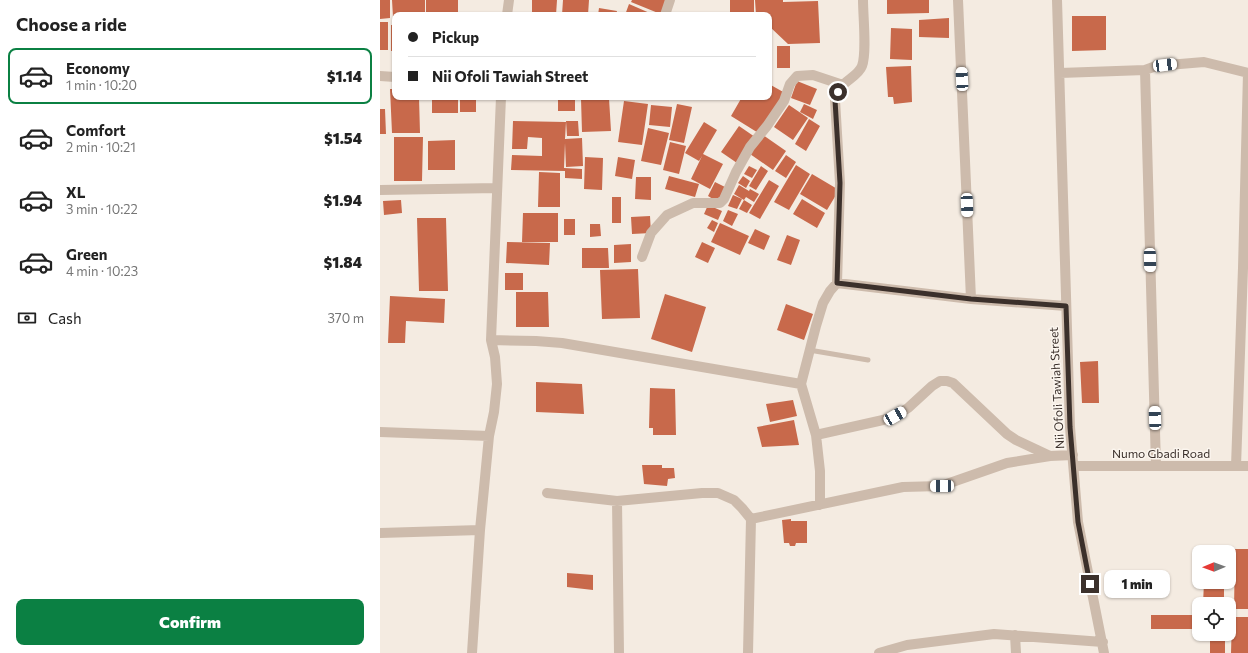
<!DOCTYPE html>
<meta charset="utf-8">
<style>
:root{--surface:#fff;--page:#f2f2f2;--text:#222;--muted:#767676;--line:#e0e0e0;--accent:#0b8043}
body{margin:0;font-family:Commissioner,sans-serif;background:var(--page);color:var(--text);height:100vh;display:flex;flex-direction:column;font-size:15px;white-space:nowrap}
*{box-sizing:border-box;margin:0}
p{font-size:13px;color:var(--muted)}
.icon{flex:none;width:22px;height:22px;fill:none;stroke:currentColor;stroke-width:2;stroke-linecap:round;stroke-linejoin:round}
.map{position:relative;flex:1;overflow:hidden}
.panel{display:flex;flex-direction:column;background:var(--surface);width:380px}
.panel>*{flex:none}
.guide{position:absolute;left:12px;top:12px;width:380px;height:88px;border-radius:8px;box-shadow:0 1px 3px #0004;display:grid;align-content:center;height:88px;padding:0 16px;background:var(--surface)}
.needle{width:26px;rotate:269deg}
.tools{position:absolute;left:812px;top:545px;display:grid;gap:8px}
.tools a{display:grid;place-items:center;width:44px;height:44px;border-radius:8px;background:var(--surface);box-shadow:0 1px 3px #0004;font-size:20px}
.end{position:absolute;width:18px;height:18px;margin:-9px;border:5px solid #3b302b;background:#fff;box-shadow:0 0 0 2px #fff}
.from{border-radius:50%}
.bubble{position:absolute;height:28px;border-radius:8px;background:var(--surface);box-shadow:0 1px 3px #0004;font-size:13px;font-weight:800;line-height:28px;text-align:center}
.car{position:absolute;width:12px;height:24px;margin:-12px -6px;border-radius:5px;box-shadow:0 0 3px 1px #0007;background:linear-gradient(#fff 24%,#345 0 40%,#fff 0 76%,#345 0 86%,#fff 0)}
.guide b{display:flex;align-items:center;gap:14px;height:38px;font-size:15px}
.guide b+b{border-top:1px solid var(--line)}
.guide i{width:10px;height:10px;background:var(--text)}
ul{padding:0;list-style:none}
li{display:flex;align-items:center;gap:12px;height:56px;margin:0 8px 6px;padding:0 8px;border:2px solid transparent;border-radius:8px}
li div{flex:1}
li b{display:block;font-size:15px}
li em{font-style:normal;font-weight:800}
li.current{border-color:var(--accent)}
li>.icon{width:36px;height:36px;stroke-width:1.5}
h2{padding:0 16px;font-size:18px;line-height:48px}
.pay{display:flex;align-items:center;gap:10px;height:44px;padding:0 16px;font-size:15px}
.pay p{margin-inline-start:auto}
.button{display:flex;gap:8px;margin-top:auto;padding:8px 16px}
.button a{flex:1;height:46px;border-radius:8px;background:var(--accent);color:#fff;font-size:16px;font-weight:800;line-height:46px;text-align:center}
main{display:flex;flex:1;min-height:0}
.map>svg:first-child{display:block}
</style>
<main>
<section class="panel">
<h2>Choose a ride</h2>
<ul>
<li class="current"><svg class="icon" aria-label="car" viewBox="0 0 24 24"><path d="M5 17H2v-5l4-1 3-4h7l3 4 3 1v5h-3M9 17h6M6 11h13"/><circle cx="7" cy="17" r="2"/><circle cx="17" cy="17" r="2"/></svg><div><b>Economy</b><p>1 min · 10:20</p></div><em>$1.14</em></li>
<li><svg class="icon" aria-label="car" viewBox="0 0 24 24"><path d="M5 17H2v-5l4-1 3-4h7l3 4 3 1v5h-3M9 17h6M6 11h13"/><circle cx="7" cy="17" r="2"/><circle cx="17" cy="17" r="2"/></svg><div><b>Comfort</b><p>2 min · 10:21</p></div><em>$1.54</em></li>
<li><svg class="icon" aria-label="car" viewBox="0 0 24 24"><path d="M5 17H2v-5l4-1 3-4h7l3 4 3 1v5h-3M9 17h6M6 11h13"/><circle cx="7" cy="17" r="2"/><circle cx="17" cy="17" r="2"/></svg><div><b>XL</b><p>3 min · 10:22</p></div><em>$1.94</em></li>
<li><svg class="icon" aria-label="car" viewBox="0 0 24 24"><path d="M5 17H2v-5l4-1 3-4h7l3 4 3 1v5h-3M9 17h6M6 11h13"/><circle cx="7" cy="17" r="2"/><circle cx="17" cy="17" r="2"/></svg><div><b>Green</b><p>4 min · 10:23</p></div><em>$1.84</em></li>
</ul>
<div class="pay"><svg class="icon" aria-label="cash" viewBox="0 0 24 24"><path d="M3 7h18v10H3z"/><circle cx="12" cy="12" r="2"/></svg>Cash<p>370 m</p></div>
<div class="button"><a>Confirm</a></div>
</section>
<div class="map">
<svg width="868" height="653" viewBox="0 0 868 653">
<rect width="100%" height="100%" fill="#f4ebe1"/>
<path fill="#c8694b" d="M 0,0 L 10,0 L 10,18 L 0,19 Z
M 12,0 L 45,0 L 45,15 L 15,15 L 15,17 L 13,17 Z
M 46,0 L 78,0 L 78,15 L 46,15 Z
M 152,0 L 177,0 L 176,15 L 152,15 Z
M 183,0 L 209,0 L 208,15 L 182,15 Z
M 252,0 L 289,0 L 283,15 L 251,2 Z
M 350,0 L 374,0 L 374,15 L 350,15 Z
M 375,0 L 403,0 L 403,2 L 438,1 L 440,43 L 408,44 L 389,26 L 389,15 L 376,15 Z
M 507,0 L 549,0 L 549,13 L 507,14 Z
M 249,4 L 272,14 L 271,15 L 245,15 Z
M 219,8 L 237,11 L 236,15 L 218,15 Z
M 692,16 L 726,16 L 726,50 L 692,51 Z
M 569,18 L 569,38 L 539,37 L 539,20 Z
M 0,22 L 8,22 L 8,50 L 0,50 Z
M 11,25 L 15,25 L 15,51 L 11,51 Z
M 511,28 L 532,29 L 532,60 L 510,59 Z
M 397,46 L 410,46 L 410,68 L 397,68 Z
M 531,66 L 532,102 L 514,104 L 513,97 L 508,97 L 506,67 Z
M 417,81 L 437,89 L 430,105 L 411,98 Z
M 389,84 L 405,93 L 380,134 L 351,116 L 362,97 L 389,97 Z
M 10,89 L 15,89 L 15,97 L 39,97 L 40,133 L 12,133 Z
M 52,97 L 78,97 L 78,113 L 52,113 Z
M 80,97 L 96,97 L 96,112 L 80,112 Z
M 178,97 L 195,97 L 195,111 L 178,111 Z
M 229,98 L 231,131 L 202,132 L 201,99 Z
M 244,101 L 268,104 L 262,145 L 238,142 Z
M 297,104 L 312,107 L 304,143 L 289,140 Z
M 424,104 L 437,110 L 433,119 L 420,112 Z
M 271,105 L 292,107 L 290,127 L 269,125 Z
M 409,105 L 428,118 L 413,140 L 394,127 Z
M 0,109 L 5,109 L 6,134 L 0,134 Z
M 429,119 L 440,126 L 426,151 L 415,144 Z
M 133,121 L 186,122 L 185,139 L 202,138 L 203,166 L 186,167 L 185,143 L 184,168 L 202,169 L 202,179 L 185,178 L 185,171 L 131,170 L 132,155 L 162,156 L 162,138 L 148,137 L 147,149 L 132,149 Z
M 186,121 L 198,121 L 199,136 L 187,136 Z
M 324,122 L 337,130 L 323,154 L 343,164 L 330,189 L 311,179 L 322,156 L 319,161 L 305,153 Z
M 359,126 L 375,137 L 357,163 L 341,152 Z
M 268,128 L 289,133 L 281,165 L 261,161 Z
M 383,135 L 406,151 L 393,170 L 370,154 Z
M 14,137 L 43,137 L 42,181 L 14,181 Z
M 75,140 L 75,170 L 48,170 L 48,141 Z
M 290,142 L 306,146 L 299,174 L 283,170 Z
M 406,155 L 416,162 L 406,178 L 395,171 Z
M 205,157 L 223,158 L 222,190 L 204,189 Z
M 238,157 L 255,160 L 252,179 L 235,176 Z
M 416,165 L 430,174 L 409,210 L 394,202 Z
M 369,166 L 377,170 L 372,178 L 364,174 Z
M 381,166 L 388,171 L 376,190 L 369,186 Z
M 159,172 L 180,173 L 180,207 L 158,207 Z
M 432,174 L 459,190 L 447,210 L 420,194 Z
M 289,176 L 319,184 L 315,197 L 285,189 Z
M 363,176 L 370,181 L 366,188 L 358,183 Z
M 256,177 L 271,177 L 271,200 L 255,199 Z
M 389,180 L 399,186 L 380,219 L 369,213 Z
M 335,182 L 345,187 L 338,202 L 328,196 Z
M 359,185 L 369,191 L 370,189 L 379,194 L 374,202 L 366,197 L 364,200 L 354,194 Z
M 353,195 L 362,199 L 357,209 L 348,206 Z
M 232,197 L 241,197 L 241,223 L 232,223 Z
M 422,199 L 445,213 L 437,228 L 413,214 Z
M 21,200 L 22,213 L 4,215 L 3,201 Z
M 364,200 L 372,205 L 367,213 L 359,209 Z
M 328,205 L 342,211 L 338,220 L 324,214 Z
M 348,210 L 358,214 L 352,226 L 343,221 Z
M 143,213 L 178,213 L 178,242 L 142,242 Z
M 270,216 L 271,233 L 252,234 L 251,217 Z
M 37,218 L 66,218 L 68,291 L 39,291 Z
M 184,219 L 195,219 L 195,235 L 184,235 Z
M 332,220 L 338,223 L 334,232 L 327,228 Z
M 340,223 L 369,236 L 360,255 L 331,242 Z
M 210,224 L 220,224 L 221,236 L 210,237 Z
M 375,229 L 390,236 L 384,250 L 368,243 Z
M 407,235 L 420,240 L 411,265 L 397,260 Z
M 127,242 L 170,243 L 169,265 L 126,263 Z
M 322,242 L 335,248 L 328,263 L 315,257 Z
M 251,244 L 251,262 L 234,263 L 234,245 Z
M 202,248 L 228,248 L 229,268 L 202,268 Z
M 258,269 L 260,318 L 222,319 L 220,270 Z
M 125,273 L 143,273 L 143,290 L 125,290 Z
M 136,292 L 168,292 L 169,327 L 136,327 Z
M 285,294 L 326,307 L 312,352 L 271,339 Z
M 10,296 L 65,299 L 64,323 L 26,321 L 25,343 L 8,343 Z
M 406,304 L 433,314 L 424,340 L 397,330 Z
M 718,361 L 719,403 L 702,403 L 700,362 Z
M 156,382 L 202,384 L 204,414 L 156,412 Z
M 270,388 L 295,389 L 296,435 L 273,435 L 273,428 L 269,428 Z
M 413,400 L 417,416 L 390,422 L 386,404 Z
M 414,420 L 419,445 L 382,447 L 377,427 Z
M 262,465 L 282,465 L 282,468 L 294,468 L 295,478 L 288,479 L 287,486 L 264,484 Z
M 411,519 L 411,521 L 427,521 L 427,543 L 416,543 L 415,546 L 410,546 L 409,543 L 404,543 L 402,520 Z
M 855,549 L 868,549 L 868,609 L 854,609 Z
M 187,573 L 213,575 L 213,590 L 187,587 Z
M 824,582 L 844,582 L 844,604 L 823,604 Z
M 771,615 L 819,615 L 819,629 L 771,629 Z
M 852,617 L 868,617 L 868,653 L 851,653 Z
M 830,634 L 845,634 L 845,653 L 830,653 Z"/>
<g fill="none" stroke-linecap="round" stroke-linejoin="round">
<path stroke="#cdbbac" stroke-width="5" d="M 429,350 L 488,360"/>
<path stroke="#cdbbac" stroke-width="10" d="M 578,0 L 591,299
M 677,0 L 690,427 L 698,522 L 724,653
M 127,15 L 129,0
M 285,15 L 290,0
M 765,70 L 776,466
M 680,73 L 765,70 L 776,66 L 824,62 L 868,73 L 863,268 L 856,466
M 0,76 L 15,77
M 0,190 L 117,188
M 262,257 L 271,233 L 287,215 L 313,203 L 340,203 L 344,199 L 356,172 L 370,147 L 387,126 L 404,101 L 410,84 L 417,76 L 433,75 L 463,85
M 457,283 L 591,299 L 686,306
M 111,340 L 156,341 L 182,343 L 421,384
M 0,432 L 109,436
M 436,435 L 503,420 L 515,416 L 528,408 L 552,386 L 560,381 L 567,381 L 573,383 L 627,434 L 636,440 L 670,456
M 694,466 L 868,466
M 167,493 L 237,501 L 322,493 L 338,493 L 354,500 L 362,508 L 371,519 L 368,653
M 237,501 L 239,653
M 440,505 L 440,471 L 436,435 L 421,384 L 436,326 L 443,303 L 450,291 L 457,283 L 460,183 L 455,100 C 457,94 459,88 464,84 C 470,78 479,74 482,66 C 487,53 483,16 483,0
M 371,519 L 523,487 L 561,486 L 627,463 L 670,456 L 693,455
M 0,533 L 100,530
M 635,635 L 636,653
M 92,653 L 100,530 L 109,436 L 114,412 L 117,384 L 115,357 L 111,340 L 121,97
M 499,653 L 527,645 L 614,634 L 723,642"/>
</g>
<g fill="none" stroke-linecap="round" stroke-linejoin="round">
<path stroke="#3b302b" stroke-width="5" d="M 458,92 L 455,100 L 460,183 L 457,283 L 591,299 L 686,306 L 690,427 L 698,522 L 710,584"/>
</g>
<g text-anchor="middle" dominant-baseline="central" stroke-width="3" stroke-linejoin="round" paint-order="stroke">
<g font-size="12" fill="#3b302b" stroke="#fbf5ee">
<text transform="translate(676 388) rotate(-93)">Nii Ofoli Tawiah Street</text>
<text x="781" y="453">Numo Gbadi Road</text>
</g>
</g>
</svg>
<div class="tools">
<a><svg class="needle" viewBox="-14 -14 28 28"><path d="M0-13l5 13h-10z" fill="#e53935"/><path d="M0 13l5-13h-10z" fill="#767676"/></svg></a>
<a><svg class="icon" aria-label="locate" viewBox="0 0 24 24"><circle cx="12" cy="12" r="6"/><path d="M12 2v4M12 18v4M2 12h4M18 12h4"/></svg></a>
</div>
<i class="end from" style="left:458px;top:92px"></i>
<i class="end" style="left:710px;top:584px"></i>
<div class="bubble" style="left:724px;top:570px;width:66px">1 min</div>
<i class="car" style="left:785px;top:65px;rotate:83deg"></i>
<i class="car" style="left:582px;top:79px;rotate:357deg"></i>
<i class="car" style="left:587px;top:205px;rotate:178deg"></i>
<i class="car" style="left:770px;top:260px;rotate:179deg"></i>
<i class="car" style="left:515px;top:416px;rotate:60deg"></i>
<i class="car" style="left:775px;top:418px;rotate:358deg"></i>
<i class="car" style="left:562px;top:486px;rotate:269deg"></i>
<div class="guide">
<b><i class="from"></i>Pickup</b>
<b><i></i>Nii Ofoli Tawiah Street</b>
</div>
</div>
</main>
